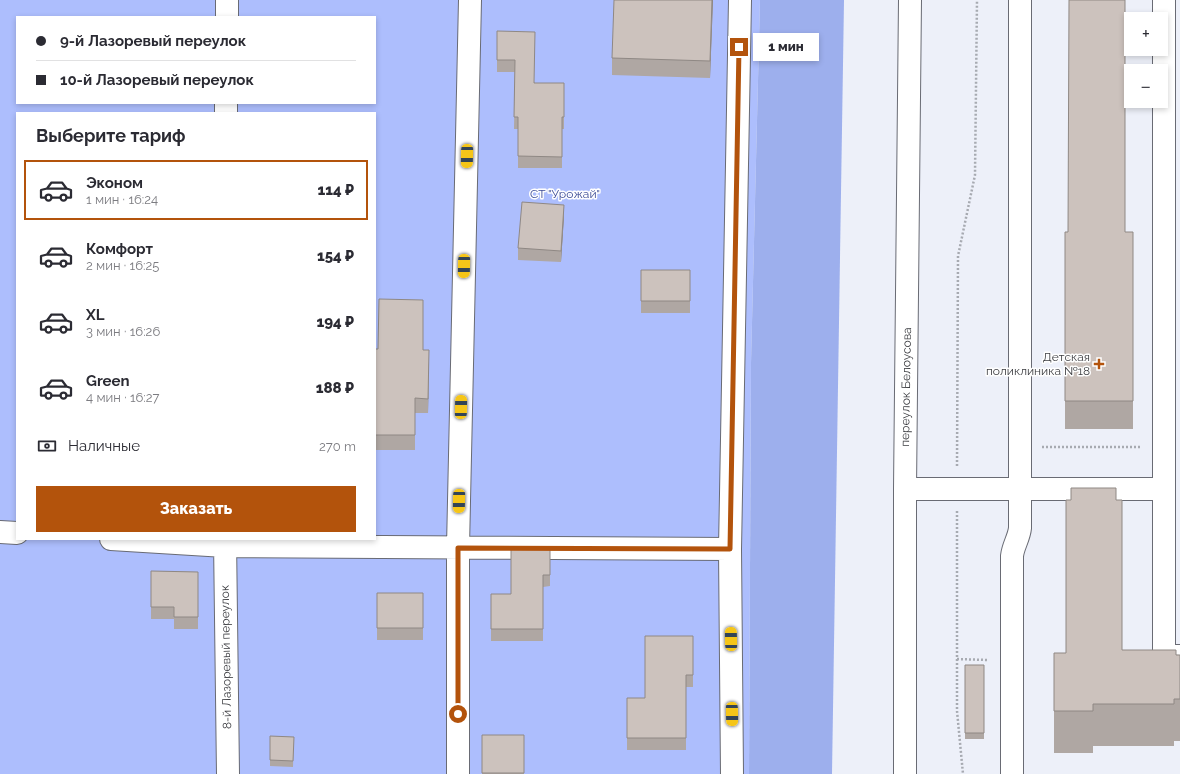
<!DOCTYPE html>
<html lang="ru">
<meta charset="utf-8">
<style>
:root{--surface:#fff;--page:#f2f2f3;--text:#2b2b33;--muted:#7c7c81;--line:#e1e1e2;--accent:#b3530c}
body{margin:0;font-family:Raleway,sans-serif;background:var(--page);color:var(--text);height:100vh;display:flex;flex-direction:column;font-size:15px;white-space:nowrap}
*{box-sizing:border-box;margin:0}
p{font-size:13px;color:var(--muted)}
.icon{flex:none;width:22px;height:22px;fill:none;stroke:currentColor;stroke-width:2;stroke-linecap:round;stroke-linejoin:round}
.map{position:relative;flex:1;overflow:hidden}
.details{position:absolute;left:16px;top:112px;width:360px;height:428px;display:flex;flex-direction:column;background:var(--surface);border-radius:0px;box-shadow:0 2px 6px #0003}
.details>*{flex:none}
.guide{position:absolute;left:16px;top:16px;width:360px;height:88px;border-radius:0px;box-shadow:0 2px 6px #0003;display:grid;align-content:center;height:88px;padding:0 20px;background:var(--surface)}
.fabs{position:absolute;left:1124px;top:12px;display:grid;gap:8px}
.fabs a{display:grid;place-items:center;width:44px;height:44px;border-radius:0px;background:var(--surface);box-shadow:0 2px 6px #0003;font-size:20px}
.end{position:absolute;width:18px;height:18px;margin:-9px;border:5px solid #b3530c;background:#fff;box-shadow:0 0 0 2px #fff}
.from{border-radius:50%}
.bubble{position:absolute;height:28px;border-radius:0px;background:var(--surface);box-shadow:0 2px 6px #0003;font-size:13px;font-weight:800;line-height:28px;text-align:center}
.car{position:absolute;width:12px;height:24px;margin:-12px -6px;border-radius:5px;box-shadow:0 0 3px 1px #0007;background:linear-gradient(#f5c518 24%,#345 0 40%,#f5c518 0 76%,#345 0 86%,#f5c518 0)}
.guide b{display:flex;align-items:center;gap:14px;height:38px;font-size:15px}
.guide b+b{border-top:1px solid var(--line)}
.guide i{width:10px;height:10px;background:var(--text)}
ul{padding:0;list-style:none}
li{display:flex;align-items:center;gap:12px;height:60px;margin:0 8px 6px;padding:0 12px;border:2px solid transparent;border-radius:0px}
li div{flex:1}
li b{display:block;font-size:15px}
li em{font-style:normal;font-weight:800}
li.on{border-color:var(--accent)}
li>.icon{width:36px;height:36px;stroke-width:1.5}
h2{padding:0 20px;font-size:18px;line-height:48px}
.pay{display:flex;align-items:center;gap:10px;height:44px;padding:0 20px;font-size:15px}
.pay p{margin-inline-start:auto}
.button{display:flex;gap:8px;margin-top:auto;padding:8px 20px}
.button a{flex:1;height:46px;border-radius:0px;background:var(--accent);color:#fff;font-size:16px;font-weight:800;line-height:46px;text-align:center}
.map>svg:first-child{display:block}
</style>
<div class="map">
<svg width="1180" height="774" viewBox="0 0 1180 774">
<rect width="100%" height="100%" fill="#edf0f9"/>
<path fill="#adbefd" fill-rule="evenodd" d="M 0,0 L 760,0 L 751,363 L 749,774 L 0,774 ZM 17,17 L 375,17 L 375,103 L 17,103 ZM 17,113 L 375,113 L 375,539 L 17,539 Z"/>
<path fill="#9dafed" d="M 760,0 L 844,0 L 832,774 L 749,774 L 751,363 Z"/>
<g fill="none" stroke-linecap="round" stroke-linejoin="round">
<defs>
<path id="minor" d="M 227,17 L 227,0
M 226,113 L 226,103
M 905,489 L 1164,489 L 1164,0
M 1164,489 L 1164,651 C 1168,657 1173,656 1180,656
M 0,532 L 17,533
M 111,539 L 225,546 L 730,549
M 225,539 L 228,774
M 458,774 L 458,547 L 470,0
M 732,774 L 730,549 L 740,0
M 905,774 L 905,489 L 910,0
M 1012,774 L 1012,556 C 1013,546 1019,538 1020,528 L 1020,0"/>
</defs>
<use href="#minor" stroke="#696b74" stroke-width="24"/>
<path stroke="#a7aab1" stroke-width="2.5" stroke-dasharray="2 2" stroke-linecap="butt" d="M 1042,447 L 1141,447
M 957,466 L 958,256 L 975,175 L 977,0
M 957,511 L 957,711 L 963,774
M 957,659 L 987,660"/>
<use href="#minor" stroke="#fff" stroke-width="22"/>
</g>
<path fill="#afa7a3" d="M 713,0 L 710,78 L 612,75 L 612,58 Z
M 497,31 L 535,83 L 564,83 L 564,129 L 562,129 L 562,168 L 518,168 L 518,129 L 514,129 L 515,72 L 497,72 Z
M 564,216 L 561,262 L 518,260 L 518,248 Z
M 1065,232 L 1133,232 L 1133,429 L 1065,429 Z
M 641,270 L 690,270 L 690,313 L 641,313 Z
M 375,349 L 423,350 L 429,365 L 428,413 L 415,413 L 415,450 L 375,450 Z
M 1116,500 L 1122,650 L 1180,655 L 1180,741 L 1174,741 L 1174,746 L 1093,746 L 1093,753 L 1054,753 L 1054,653 L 1066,653 Z
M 550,549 L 550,586 L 543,587 L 543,641 L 491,641 L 491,594 L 511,594 Z
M 151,571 L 198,572 L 198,629 L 174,629 L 174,619 L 151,619 Z
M 377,593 L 423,593 L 423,640 L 377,640 Z
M 693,636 L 693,687 L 686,687 L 686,750 L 627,750 L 627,698 L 645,698 Z
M 965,665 L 984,665 L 984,739 L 965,739 Z
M 482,735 L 524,735 L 524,774 L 482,774 Z
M 270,736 L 294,737 L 293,767 L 270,766 Z"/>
<path fill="#8f8884" d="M 712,0 L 713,0 L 710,78 L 710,61 Z
M 564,205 L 564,216 L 561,262 L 561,251 Z
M 429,350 L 429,365 L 428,413 L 428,399 Z"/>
<path fill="#ccc2bd" stroke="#8f8884" d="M 614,0 L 712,0 L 710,61 L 612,58 Z
M 1069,0 L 1125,0 L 1125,232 L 1133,232 L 1133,401 L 1065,401 L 1065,232 L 1068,232 Z
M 497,31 L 535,32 L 534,83 L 564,83 L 564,117 L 562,117 L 562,157 L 518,156 L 518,117 L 514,117 L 515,60 L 497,60 Z
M 522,202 L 564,205 L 561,251 L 518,248 Z
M 641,270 L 690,270 L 690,301 L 641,301 Z
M 379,299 L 423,300 L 423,350 L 429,350 L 428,399 L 415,398 L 415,435 L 375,435 L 375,349 L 378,349 Z
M 1071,488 L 1116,488 L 1116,500 L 1122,500 L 1122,650 L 1176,650 L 1176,655 L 1180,655 L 1180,699 L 1174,699 L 1174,704 L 1093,704 L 1093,711 L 1054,711 L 1054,653 L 1066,653 L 1066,500 L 1071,500 Z
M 511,548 L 550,549 L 550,575 L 543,575 L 543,629 L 491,629 L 491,594 L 511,594 Z
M 151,571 L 198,572 L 198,617 L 174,617 L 174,607 L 151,607 Z
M 377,593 L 423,593 L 423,628 L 377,628 Z
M 645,636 L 693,636 L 693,675 L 686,675 L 686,738 L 627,738 L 627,698 L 645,698 Z
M 965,665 L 984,665 L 984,733 L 965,733 Z
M 482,735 L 524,735 L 524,773 L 482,773 Z
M 270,736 L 294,737 L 293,761 L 270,760 Z"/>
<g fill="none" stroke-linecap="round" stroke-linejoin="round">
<path stroke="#b3530c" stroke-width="5" d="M 458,714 L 458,548 L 730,549 L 739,47"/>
</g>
<path fill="#b3530c" stroke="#fff" stroke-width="1.5" d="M1097 358h4v4h4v4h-4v4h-4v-4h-4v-4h4z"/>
<g text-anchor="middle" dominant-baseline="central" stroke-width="3" stroke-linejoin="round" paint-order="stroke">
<g font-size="12" fill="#3d4c96" stroke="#fff">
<text x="565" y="194">СТ "Урожай"</text>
</g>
<g font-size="12" fill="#3b3c40" stroke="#fff" text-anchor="end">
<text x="1090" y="357">Детская<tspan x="1090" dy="14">поликлиника №18</tspan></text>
</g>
<g font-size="12" fill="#3b3c40" stroke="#fff">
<text transform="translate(906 387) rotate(-89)">переулок Белоусова</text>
<text transform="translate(226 657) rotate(-91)">8-й Лазоревый переулок</text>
</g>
</g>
</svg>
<div class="fabs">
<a>+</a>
<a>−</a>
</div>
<i class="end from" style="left:458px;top:714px"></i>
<i class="end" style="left:739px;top:47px"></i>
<div class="bubble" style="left:753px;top:33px;width:66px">1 мин</div>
<i class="car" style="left:467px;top:156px;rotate:181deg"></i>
<i class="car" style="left:464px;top:266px;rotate:181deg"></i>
<i class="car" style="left:461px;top:407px;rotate:1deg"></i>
<i class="car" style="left:459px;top:501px;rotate:181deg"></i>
<i class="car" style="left:731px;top:639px;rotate:359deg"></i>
<i class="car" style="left:732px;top:714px;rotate:179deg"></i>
<div class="guide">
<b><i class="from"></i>9-й Лазоревый переулок</b>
<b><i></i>10-й Лазоревый переулок</b>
</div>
<section class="details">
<h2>Выберите тариф</h2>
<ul>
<li class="on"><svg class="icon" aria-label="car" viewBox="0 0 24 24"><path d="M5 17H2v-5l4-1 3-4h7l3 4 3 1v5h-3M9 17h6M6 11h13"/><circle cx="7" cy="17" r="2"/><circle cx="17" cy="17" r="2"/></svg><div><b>Эконом</b><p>1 мин · 16:24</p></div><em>114 ₽</em></li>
<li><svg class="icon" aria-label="car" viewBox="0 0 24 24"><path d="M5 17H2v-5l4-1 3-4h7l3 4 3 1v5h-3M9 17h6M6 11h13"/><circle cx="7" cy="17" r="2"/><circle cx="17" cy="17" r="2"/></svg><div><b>Комфорт</b><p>2 мин · 16:25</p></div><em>154 ₽</em></li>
<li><svg class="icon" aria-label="car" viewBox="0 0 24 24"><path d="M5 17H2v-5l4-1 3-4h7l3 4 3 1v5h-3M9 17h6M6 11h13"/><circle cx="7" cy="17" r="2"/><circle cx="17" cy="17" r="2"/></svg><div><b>XL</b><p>3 мин · 16:26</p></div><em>194 ₽</em></li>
<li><svg class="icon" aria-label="car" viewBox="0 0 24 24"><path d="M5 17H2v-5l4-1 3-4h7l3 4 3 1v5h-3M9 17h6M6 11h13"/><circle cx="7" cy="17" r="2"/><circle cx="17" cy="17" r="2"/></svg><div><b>Green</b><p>4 мин · 16:27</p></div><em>188 ₽</em></li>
</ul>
<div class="pay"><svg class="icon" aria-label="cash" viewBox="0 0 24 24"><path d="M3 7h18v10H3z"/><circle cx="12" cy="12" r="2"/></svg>Наличные<p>270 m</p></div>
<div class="button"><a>Заказать</a></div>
</section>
</div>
